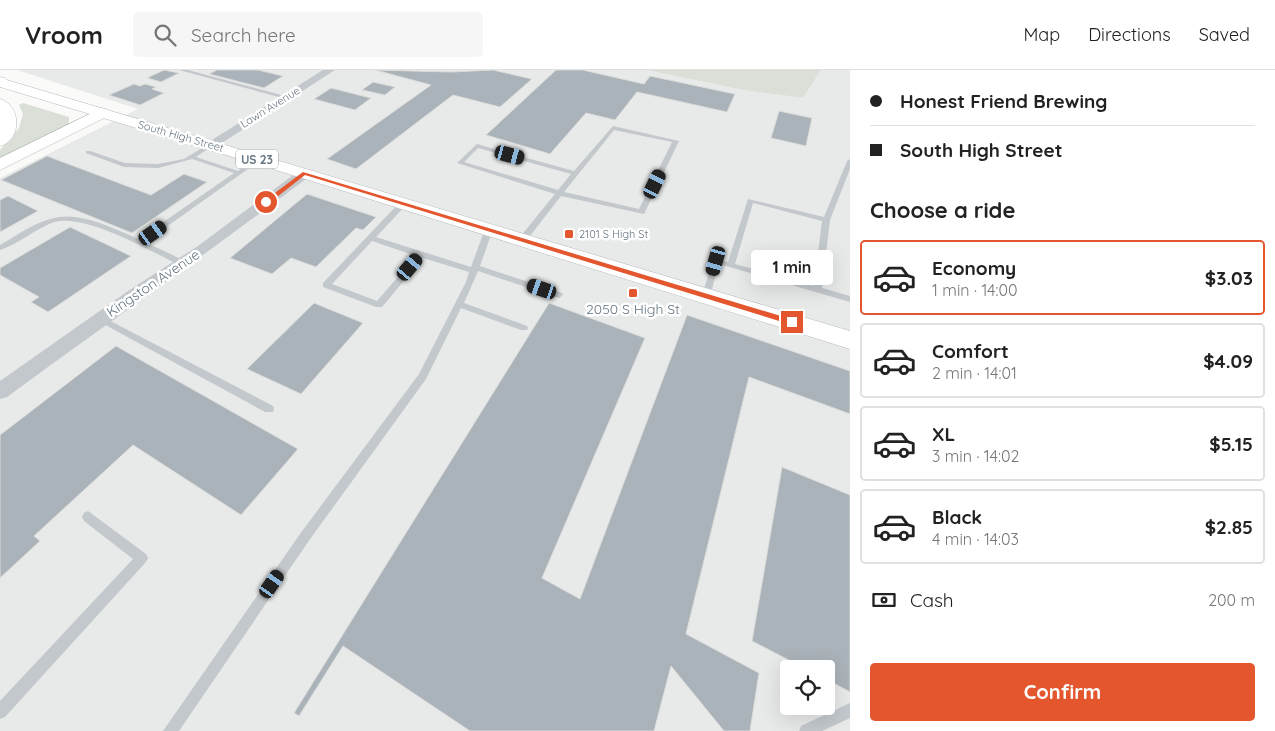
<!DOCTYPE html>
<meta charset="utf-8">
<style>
:root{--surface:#fff;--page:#f6f6f6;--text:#222;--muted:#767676;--line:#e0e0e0;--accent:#e4572e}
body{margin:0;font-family:Quicksand,sans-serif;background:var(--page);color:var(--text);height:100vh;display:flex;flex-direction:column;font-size:19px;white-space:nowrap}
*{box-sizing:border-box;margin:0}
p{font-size:16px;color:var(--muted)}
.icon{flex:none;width:28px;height:28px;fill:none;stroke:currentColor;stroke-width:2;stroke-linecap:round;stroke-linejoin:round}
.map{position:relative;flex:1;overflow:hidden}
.drawer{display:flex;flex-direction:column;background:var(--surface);width:425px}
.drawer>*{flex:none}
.top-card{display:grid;align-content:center;height:110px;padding:0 20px;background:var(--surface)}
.controls{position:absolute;left:780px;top:590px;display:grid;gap:10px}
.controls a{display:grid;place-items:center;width:55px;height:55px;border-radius:5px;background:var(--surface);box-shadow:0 5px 20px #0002;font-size:25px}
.end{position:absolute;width:22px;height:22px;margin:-11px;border:6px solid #e4572e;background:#fff;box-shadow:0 0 0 2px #fff}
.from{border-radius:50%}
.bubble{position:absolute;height:35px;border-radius:5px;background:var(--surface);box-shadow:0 5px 20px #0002;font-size:16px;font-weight:700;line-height:35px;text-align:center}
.car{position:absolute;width:15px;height:30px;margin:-15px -8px;border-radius:6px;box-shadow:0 0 4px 1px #0007;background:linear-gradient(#222 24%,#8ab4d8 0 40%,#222 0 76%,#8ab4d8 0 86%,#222 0)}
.top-card b{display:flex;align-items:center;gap:18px;height:48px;font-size:19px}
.top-card b+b{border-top:1px solid var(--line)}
.top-card i{width:12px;height:12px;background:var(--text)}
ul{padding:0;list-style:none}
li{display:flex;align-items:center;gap:15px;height:75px;margin:0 10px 8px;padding:0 10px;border:2px solid var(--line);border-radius:5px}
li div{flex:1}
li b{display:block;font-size:19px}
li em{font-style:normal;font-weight:700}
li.on{border-color:var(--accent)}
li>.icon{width:45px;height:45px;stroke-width:1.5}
h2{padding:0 20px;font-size:22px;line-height:60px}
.pay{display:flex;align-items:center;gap:12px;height:55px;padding:0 20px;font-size:19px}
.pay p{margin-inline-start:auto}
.action{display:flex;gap:10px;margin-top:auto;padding:10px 20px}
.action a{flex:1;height:58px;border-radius:5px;background:var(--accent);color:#fff;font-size:20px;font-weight:700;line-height:58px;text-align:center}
header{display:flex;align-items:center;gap:30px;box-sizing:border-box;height:70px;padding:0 25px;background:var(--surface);border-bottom:1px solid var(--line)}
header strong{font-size:24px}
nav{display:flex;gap:28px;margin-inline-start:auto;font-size:18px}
.search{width:350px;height:45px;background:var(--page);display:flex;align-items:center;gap:12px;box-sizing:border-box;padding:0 18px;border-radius:5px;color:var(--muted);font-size:19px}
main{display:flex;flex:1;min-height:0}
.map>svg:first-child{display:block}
</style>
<header>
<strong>Vroom</strong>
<div class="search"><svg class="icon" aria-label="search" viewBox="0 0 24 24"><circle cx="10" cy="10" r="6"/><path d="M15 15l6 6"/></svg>Search here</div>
<nav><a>Map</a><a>Directions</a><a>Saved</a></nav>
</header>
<main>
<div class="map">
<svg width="850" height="661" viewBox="0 0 850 661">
<rect width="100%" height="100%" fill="#fafaf8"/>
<path fill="#e8e9e9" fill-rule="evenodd" d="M 17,0 L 647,0 L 743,20 L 803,28 L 821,0 L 850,0 L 850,661 L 0,661 L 0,108 L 138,39 ZM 789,599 L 826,599 L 826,636 L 789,636 Z"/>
<path fill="#dadfd7" d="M 647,0 L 821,0 L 803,28 L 743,20 Z
M 23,33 L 69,47 L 69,56 L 0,89 L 0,80 L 19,58 L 23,44 L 19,35 Z"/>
<path fill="#aab3b9" stroke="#dcdcda" d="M 164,0 L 179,3 L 161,12 L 147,8 Z
M 217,0 L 258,0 L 283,6 L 264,18 L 209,4 Z
M 375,0 L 451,2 L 493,0 L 532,9 L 500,37 L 453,25 L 356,99 L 327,89 L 431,15 Z
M 556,0 L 583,0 L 644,14 L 650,6 L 735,24 L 727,42 L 637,22 L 615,50 L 586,43 L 550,84 L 486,65 Z
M 373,12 L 395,17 L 385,25 L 362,20 Z
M 134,14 L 140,16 L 145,14 L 156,17 L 152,19 L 164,23 L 140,35 L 109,25 Z
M 331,18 L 371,28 L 355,40 L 314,29 Z
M 779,41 L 812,48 L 806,76 L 771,68 Z
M 47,86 L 151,125 L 184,104 L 207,112 L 132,163 L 1,110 Z
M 307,124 L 376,147 L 363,160 L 356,158 L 316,197 L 291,188 L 272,204 L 230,188 Z
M 8,126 L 38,141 L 0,162 L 0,130 Z
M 70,157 L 131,186 L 48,242 L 31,232 L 39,227 L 0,205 L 0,198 Z
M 314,233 L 363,253 L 301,324 L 247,299 Z
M 549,233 L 645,268 L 542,508 L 580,529 L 687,245 L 850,301 L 850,344 L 749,307 L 686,564 L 759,603 L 750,661 L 724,661 L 671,596 L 654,661 L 470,661 L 343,576 L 299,646 L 294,643 Z
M 116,276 L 298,379 L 241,445 L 133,375 L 34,466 L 40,471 L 0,508 L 0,365 Z
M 782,397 L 850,425 L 850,622 L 826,609 L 826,599 L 806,599 L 752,571 Z"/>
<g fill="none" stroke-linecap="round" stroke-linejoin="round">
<defs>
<path id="primary" d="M 0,8 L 850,261 L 850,279 L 299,107 L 0,17 Z"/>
<path id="motorway" d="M 0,7 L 5,8 L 10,13 L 8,16 L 0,17 Z
M 0,29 C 22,35 22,71 0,76 Z
M 102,38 L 108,40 L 110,43 L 108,46 L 0,100 L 0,88 Z"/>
</defs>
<use href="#primary" stroke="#b5babe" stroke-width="1"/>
<use href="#motorway" stroke="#b4b9bd" stroke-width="1"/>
<path fill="#c3c8cc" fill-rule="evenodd" d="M 179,0 L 188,0 L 289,27 L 286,29 Z
M 613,56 L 679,71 L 644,144 L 561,126 L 526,171 L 520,171 L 520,167 L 555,124 L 457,93 L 477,74 L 574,101 ZM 614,60 L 672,72 L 639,139 L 564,122 ZM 478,78 L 571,104 L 558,120 L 464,92 Z
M 210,73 L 213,75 L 212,76 L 196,87 L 238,101 L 257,88 L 262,89 L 145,172 L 185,191 L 185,195 L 179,195 C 151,181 85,143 54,152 C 35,159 19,174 0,180 L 0,175 C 19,164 38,150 60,147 C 84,143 117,160 139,169 L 234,103 L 192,89 L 158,98 L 124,97 L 86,83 L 86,81 L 90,81 L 125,93 L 158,94 L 184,89 Z
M 850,89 L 850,99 L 830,150 L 822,218 L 850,226 L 850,232 L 719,194 L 710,226 L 706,229 L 703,228 L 702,226 L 713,189 L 728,192 L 748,129 L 824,147 L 847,91 ZM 753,133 L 822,151 L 814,216 L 735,194 Z
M 401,131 L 408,133 L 376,167 L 471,197 L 485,159 L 486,157 L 492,157 L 493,159 L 480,196 L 562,223 L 563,225 L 559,228 L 478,201 L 464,233 L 527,256 L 528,258 L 527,260 L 521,260 L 461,238 L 426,309 L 308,472 L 179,661 L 163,661 L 300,464 L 419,304 L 466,212 L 469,202 L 423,188 L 382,237 L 376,237 L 323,217 L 323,213 ZM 372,171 L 416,186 L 377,231 L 332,214 Z
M 101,246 L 273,336 L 274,339 L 273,342 L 265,342 L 98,251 L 97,249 Z
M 88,441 L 146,484 L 148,488 L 146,492 L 5,647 L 0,649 L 0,631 L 133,489 L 84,451 L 82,447 L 84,443 Z
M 850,633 L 850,648 L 822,661 L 799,661 L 801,656 Z"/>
<path fill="#c3c8cc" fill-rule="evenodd" d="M 323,0 L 335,0 L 214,78 L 210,79 L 204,75 Z
M 305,99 L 310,100 L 312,103 L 310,106 C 210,181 108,253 7,327 L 0,329 L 0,311 L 131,219 L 198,176 L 300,100 Z"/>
<use href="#primary" fill="#fff" fill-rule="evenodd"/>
<use href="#motorway" fill="#fff" fill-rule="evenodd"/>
</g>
<path fill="#e4572e" d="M 303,102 L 794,250 L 795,252 L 789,254 L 305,105 L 268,134 L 264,134 L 264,131 Z"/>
<g fill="#e4572e" stroke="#fff" stroke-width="2">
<rect x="564" y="159" width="10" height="10" rx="2.5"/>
<rect x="628" y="218" width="10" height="10" rx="2.5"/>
</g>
<g text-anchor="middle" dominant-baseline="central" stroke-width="5" stroke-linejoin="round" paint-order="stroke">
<g font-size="11" fill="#657683" stroke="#fff">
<text transform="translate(270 37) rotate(-32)">Lawn Avenue</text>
<text transform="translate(181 66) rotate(16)">South High Street</text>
</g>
<g font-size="11" fill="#657683" stroke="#fff" text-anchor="start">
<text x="579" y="164">2101 S High St</text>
</g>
<rect fill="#fff" stroke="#939fa8" stroke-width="1" x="236" y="79.5" width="42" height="19" rx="4"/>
<g font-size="12" font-weight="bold" fill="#657683">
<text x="257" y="89">US 23</text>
</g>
<g font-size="14" fill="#657683" stroke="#fff">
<text transform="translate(153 213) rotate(-34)">Kingston Avenue</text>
</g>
<g font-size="14" fill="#657683" stroke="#fff">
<text x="633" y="239">2050 S High St</text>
</g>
</g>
</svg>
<div class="controls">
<a><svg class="icon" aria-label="locate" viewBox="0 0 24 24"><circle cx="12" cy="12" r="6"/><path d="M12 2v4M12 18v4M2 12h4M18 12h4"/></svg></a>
</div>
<i class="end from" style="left:266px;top:132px"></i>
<i class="end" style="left:792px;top:252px"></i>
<div class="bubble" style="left:751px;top:180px;width:82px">1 min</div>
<i class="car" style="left:510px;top:85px;rotate:105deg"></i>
<i class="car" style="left:655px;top:114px;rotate:26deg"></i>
<i class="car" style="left:153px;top:163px;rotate:55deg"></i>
<i class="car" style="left:716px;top:191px;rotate:196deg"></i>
<i class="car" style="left:410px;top:197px;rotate:40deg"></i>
<i class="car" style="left:542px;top:219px;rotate:289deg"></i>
<i class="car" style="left:272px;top:514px;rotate:35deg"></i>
</div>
<section class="drawer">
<div class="top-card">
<b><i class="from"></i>Honest Friend Brewing</b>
<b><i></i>South High Street</b>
</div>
<h2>Choose a ride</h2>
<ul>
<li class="on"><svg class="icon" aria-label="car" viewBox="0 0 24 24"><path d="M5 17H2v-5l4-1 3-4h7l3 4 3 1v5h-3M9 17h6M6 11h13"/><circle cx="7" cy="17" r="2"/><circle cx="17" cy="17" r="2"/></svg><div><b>Economy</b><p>1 min · 14:00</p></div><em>$3.03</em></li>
<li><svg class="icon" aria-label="car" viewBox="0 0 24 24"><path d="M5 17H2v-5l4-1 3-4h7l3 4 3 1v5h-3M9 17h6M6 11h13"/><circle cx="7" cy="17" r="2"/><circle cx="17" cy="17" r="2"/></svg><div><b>Comfort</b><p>2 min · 14:01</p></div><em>$4.09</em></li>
<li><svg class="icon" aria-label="car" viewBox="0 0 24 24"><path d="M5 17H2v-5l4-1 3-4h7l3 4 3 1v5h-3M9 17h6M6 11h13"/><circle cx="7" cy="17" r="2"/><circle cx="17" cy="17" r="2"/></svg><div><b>XL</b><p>3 min · 14:02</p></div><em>$5.15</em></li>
<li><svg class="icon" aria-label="car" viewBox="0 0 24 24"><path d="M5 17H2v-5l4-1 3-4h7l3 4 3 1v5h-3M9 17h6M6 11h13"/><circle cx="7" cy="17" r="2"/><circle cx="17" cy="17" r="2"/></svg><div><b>Black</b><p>4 min · 14:03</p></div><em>$2.85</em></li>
</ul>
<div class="pay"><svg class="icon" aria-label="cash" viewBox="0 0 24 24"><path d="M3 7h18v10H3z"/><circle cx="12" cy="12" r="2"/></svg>Cash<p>200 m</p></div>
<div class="action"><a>Confirm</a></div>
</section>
</main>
